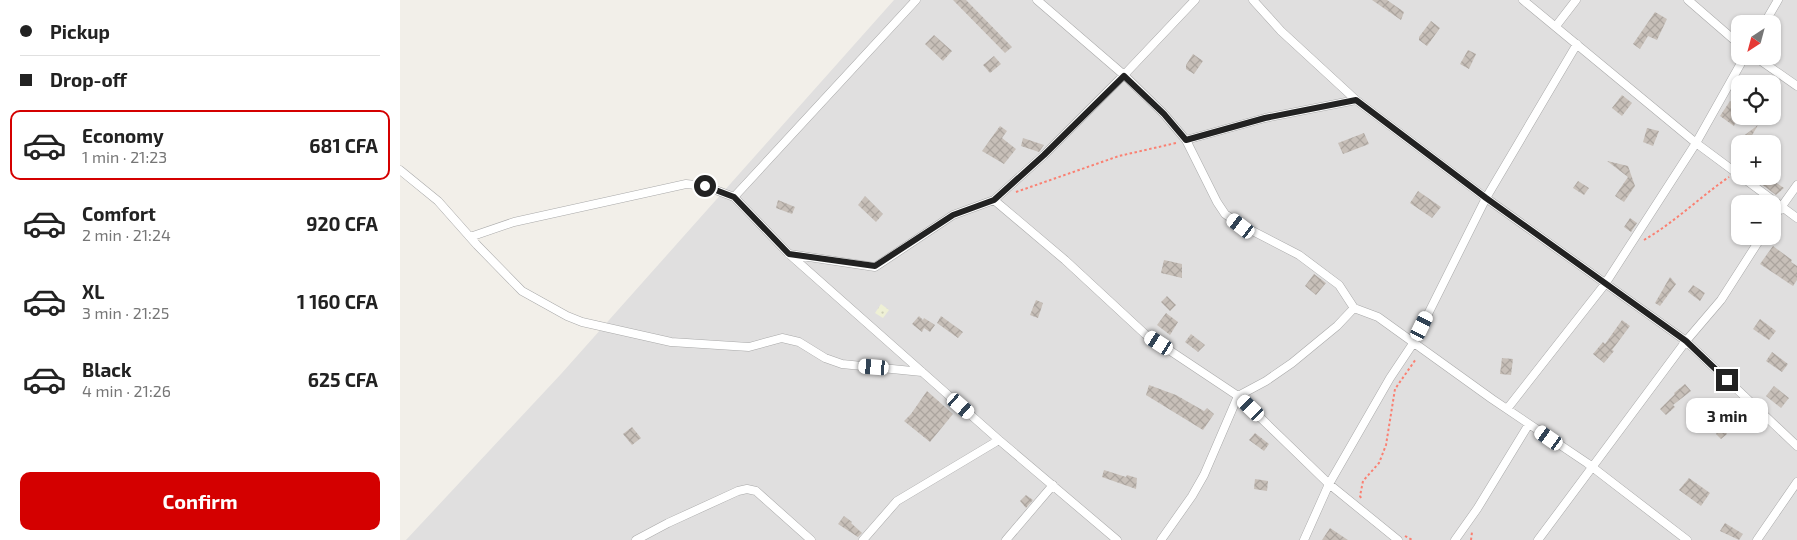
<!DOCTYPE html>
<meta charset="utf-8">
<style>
:root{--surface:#fff;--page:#f2f2f2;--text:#222;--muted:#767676;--line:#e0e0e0;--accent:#d40000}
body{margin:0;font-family:"Exo 2",sans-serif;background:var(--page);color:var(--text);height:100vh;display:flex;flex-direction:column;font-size:19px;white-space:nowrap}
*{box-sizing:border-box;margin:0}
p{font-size:16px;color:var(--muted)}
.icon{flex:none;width:28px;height:28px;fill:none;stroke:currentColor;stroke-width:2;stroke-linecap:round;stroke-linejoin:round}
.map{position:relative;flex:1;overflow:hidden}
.side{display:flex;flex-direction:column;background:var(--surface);width:400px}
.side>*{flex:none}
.guide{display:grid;align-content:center;height:110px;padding:0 20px;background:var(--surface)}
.needle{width:32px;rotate:216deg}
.fabs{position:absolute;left:1331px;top:15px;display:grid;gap:10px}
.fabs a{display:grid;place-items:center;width:50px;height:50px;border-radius:10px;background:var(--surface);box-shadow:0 1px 4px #0004;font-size:25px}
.end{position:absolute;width:22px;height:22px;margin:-11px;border:6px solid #222;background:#fff;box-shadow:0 0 0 2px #fff}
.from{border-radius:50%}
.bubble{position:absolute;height:35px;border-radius:10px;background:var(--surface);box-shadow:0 1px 4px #0004;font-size:16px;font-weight:700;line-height:35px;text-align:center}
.car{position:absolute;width:15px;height:30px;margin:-15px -8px;border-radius:6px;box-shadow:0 0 4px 1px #0007;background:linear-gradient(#fff 24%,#345 0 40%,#fff 0 76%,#345 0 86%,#fff 0)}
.guide b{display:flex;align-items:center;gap:18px;height:48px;font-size:19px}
.guide b+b{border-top:1px solid var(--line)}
.guide i{width:12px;height:12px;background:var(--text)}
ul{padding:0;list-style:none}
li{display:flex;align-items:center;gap:15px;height:70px;margin:0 10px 8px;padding:0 10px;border:2px solid transparent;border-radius:10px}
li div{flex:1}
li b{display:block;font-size:19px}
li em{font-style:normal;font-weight:700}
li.current{border-color:var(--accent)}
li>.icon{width:45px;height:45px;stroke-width:1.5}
.primary-button{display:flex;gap:10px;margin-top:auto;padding:10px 20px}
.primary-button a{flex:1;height:58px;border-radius:10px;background:var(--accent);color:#fff;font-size:20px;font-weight:700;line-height:58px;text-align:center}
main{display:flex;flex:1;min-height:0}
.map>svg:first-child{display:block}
</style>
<main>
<section class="side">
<div class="guide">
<b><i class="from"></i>Pickup</b>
<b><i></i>Drop-off</b>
</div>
<ul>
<li class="current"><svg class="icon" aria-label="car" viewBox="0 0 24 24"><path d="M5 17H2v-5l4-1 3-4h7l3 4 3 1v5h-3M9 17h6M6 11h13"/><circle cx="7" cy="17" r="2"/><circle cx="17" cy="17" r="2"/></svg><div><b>Economy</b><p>1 min · 21:23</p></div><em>681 CFA</em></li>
<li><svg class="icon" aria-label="car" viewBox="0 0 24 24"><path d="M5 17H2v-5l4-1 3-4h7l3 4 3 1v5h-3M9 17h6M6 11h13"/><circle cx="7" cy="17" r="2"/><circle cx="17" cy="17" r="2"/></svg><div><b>Comfort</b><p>2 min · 21:24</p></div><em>920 CFA</em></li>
<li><svg class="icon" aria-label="car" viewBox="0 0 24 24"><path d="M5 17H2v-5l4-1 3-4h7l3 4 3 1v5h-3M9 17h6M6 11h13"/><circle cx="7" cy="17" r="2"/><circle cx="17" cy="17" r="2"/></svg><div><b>XL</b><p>3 min · 21:25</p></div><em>1 160 CFA</em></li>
<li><svg class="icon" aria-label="car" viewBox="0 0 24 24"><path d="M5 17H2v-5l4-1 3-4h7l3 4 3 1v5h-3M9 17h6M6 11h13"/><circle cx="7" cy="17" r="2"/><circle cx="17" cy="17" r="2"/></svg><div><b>Black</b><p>4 min · 21:26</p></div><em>625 CFA</em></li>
</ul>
<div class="primary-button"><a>Confirm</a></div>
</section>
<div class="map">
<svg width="1397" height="540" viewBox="0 0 1397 540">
<defs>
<pattern id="farmland-dots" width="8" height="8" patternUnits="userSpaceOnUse" patternTransform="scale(1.25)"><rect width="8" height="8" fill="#eef0d5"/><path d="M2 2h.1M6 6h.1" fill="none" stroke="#ccceb7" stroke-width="1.8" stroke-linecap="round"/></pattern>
<pattern id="building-cross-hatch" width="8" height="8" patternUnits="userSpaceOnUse" patternTransform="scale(1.25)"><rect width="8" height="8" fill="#c7bfb8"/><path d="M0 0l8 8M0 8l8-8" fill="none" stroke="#aba49e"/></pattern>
</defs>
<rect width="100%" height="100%" fill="#f2efe9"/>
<path fill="#e0dfdf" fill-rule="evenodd" d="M 494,0 L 1397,0 L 1397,540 L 6,540 L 161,374 ZM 1340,24 L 1372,24 L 1372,56 L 1340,56 ZM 1340,84 L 1372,84 L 1372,116 L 1340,116 ZM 1340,144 L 1372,144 L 1372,176 L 1340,176 ZM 1340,204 L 1372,204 L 1372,236 L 1340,236 Z"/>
<path fill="url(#farmland-dots)" d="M 481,304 L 489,310 L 483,318 L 475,313 Z"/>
<path fill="url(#building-cross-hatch)" d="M 553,0 L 566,0 L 612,47 L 605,53 Z
M 972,0 L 987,0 L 1004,12 L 1001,20 Z
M 1255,12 L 1267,19 L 1257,40 L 1248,36 L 1240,49 L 1233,44 Z
M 1031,21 L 1040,28 L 1027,46 L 1019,40 L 1019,37 Z
M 534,35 L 552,51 L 543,61 L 525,44 Z
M 1068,50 L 1076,54 L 1069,69 L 1060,64 Z
M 793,54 L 803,61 L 794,74 L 786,69 L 786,65 Z
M 594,56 L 601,64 L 590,73 L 583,65 Z
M 1222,95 L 1232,103 L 1222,116 L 1212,108 Z
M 1330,101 L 1340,109 L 1334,126 L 1320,116 Z
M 1358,125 L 1347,144 L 1333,144 Z
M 600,126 L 607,131 L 602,138 L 616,149 L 604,164 L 582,151 Z
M 1247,128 L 1259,131 L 1253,146 L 1243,142 Z
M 964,133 L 969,144 L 943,154 L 938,143 Z
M 623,138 L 644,145 L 639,152 L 621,146 Z
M 1207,161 L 1228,166 L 1235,186 L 1224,202 L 1215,196 L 1228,177 Z
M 1366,176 L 1384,188 L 1376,195 L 1361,184 Z
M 1178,181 L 1189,188 L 1184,195 L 1173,188 Z
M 1018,191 L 1041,207 L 1032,218 L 1010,203 Z
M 465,196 L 483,214 L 476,222 L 458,205 Z
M 378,200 L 395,207 L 392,214 L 376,208 Z
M 1230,218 L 1237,223 L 1231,232 L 1224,227 Z
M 1373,246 L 1392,260 L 1391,262 L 1397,266 L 1397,280 L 1393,286 L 1360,264 Z
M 764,260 L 782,264 L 782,278 L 761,273 Z
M 914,274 L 926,283 L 916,295 L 905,286 Z
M 1270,277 L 1276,284 L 1260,306 L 1255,303 Z
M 1293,285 L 1305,293 L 1300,301 L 1288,292 Z
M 767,296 L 776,305 L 770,311 L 761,302 Z
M 636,300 L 643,303 L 638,318 L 630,315 Z
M 766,313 L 778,322 L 770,335 L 757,325 Z
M 519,316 L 523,320 L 524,318 L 535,325 L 530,332 L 524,328 L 522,332 L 512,324 Z
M 541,316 L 563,332 L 558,338 L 537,323 Z
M 1360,319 L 1376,331 L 1369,340 L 1353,329 Z
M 1222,320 L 1230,326 L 1212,350 L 1214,351 L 1204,363 L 1193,354 L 1203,342 L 1205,344 Z
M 791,334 L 805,345 L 798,352 L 785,342 Z
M 1372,352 L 1388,364 L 1382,372 L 1366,361 Z
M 1102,358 L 1113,359 L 1111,375 L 1100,374 Z
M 1285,384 L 1291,391 L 1273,405 L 1275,407 L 1266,415 L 1260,409 L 1275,394 L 1274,393 Z
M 749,385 L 776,395 L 804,411 L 807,408 L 814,414 L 803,430 L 746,395 Z
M 1374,386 L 1389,398 L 1381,408 L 1366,396 Z
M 527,391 L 553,414 L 530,442 L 504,421 L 511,414 Z
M 1336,399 L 1346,408 L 1340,414 L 1330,405 Z
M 232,427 L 241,438 L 232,445 L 223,434 Z
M 1321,428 L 1327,434 L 1321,439 L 1316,434 Z
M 855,433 L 869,444 L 864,451 L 849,440 Z
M 704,470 L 726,477 L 727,475 L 737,478 L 736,489 L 702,477 Z
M 1289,478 L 1310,493 L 1301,506 L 1279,490 Z
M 855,479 L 868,481 L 867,491 L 854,489 Z
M 626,495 L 633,500 L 626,508 L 620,501 Z
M 444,516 L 452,522 L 451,523 L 462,533 L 458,537 L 438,524 Z
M 1325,523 L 1343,534 L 1339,540 L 1320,531 Z
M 930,528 L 948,540 L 922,540 Z"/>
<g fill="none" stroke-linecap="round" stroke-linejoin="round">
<defs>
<path id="minor" d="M 637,0 L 724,75 L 764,114 L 786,140 L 817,202 L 825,214 L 841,225 L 899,255 L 939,285 L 954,308 L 978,317 L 1092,399 L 1187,463 L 1287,540
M 853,0 L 881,31 L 956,100 L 1086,198 L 1286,341 L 1397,446
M 1123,0 L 1296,143 L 1397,218
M 1288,0 L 1340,45
M 1364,24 L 1378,0
M 1156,26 L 1176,0
M 1354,56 L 1397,86
M 786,140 L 865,118 L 956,100
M 0,170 L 38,201 L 77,245 L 122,291 L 167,316 L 182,322 L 271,342 L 349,347 L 382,338 L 399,342 L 425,358 L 442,364 L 522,372
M 334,197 L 516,0
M 594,200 L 665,260 L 745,334 L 838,396 L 929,484 L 998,540
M 1372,220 L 1397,185
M 70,237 L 114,222 L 286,184 L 305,186 L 334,197 L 389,254 L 599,440 L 717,540
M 389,254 L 475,267 L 553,215 L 594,200 L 644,155 L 724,75 L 795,0
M 1107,409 L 1205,284 L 1296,143 L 1345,56
M 236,540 L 268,523 L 338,491 L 347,489 L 356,491 L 411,540
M 463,540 L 497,501 L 599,440
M 606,540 L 653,485
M 761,540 L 792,496 L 804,475 L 838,396 L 866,381 L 892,363 L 937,326 L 954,308
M 904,540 L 929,484 L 990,378 L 1014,342 L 1086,198 L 1177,44
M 1055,540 L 1077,509 L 1129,424
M 1138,540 L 1286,341 L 1321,300 L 1362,236
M 1357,540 L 1397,482"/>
</defs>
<use href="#minor" stroke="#a9a9a9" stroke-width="9"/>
<path stroke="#fa8072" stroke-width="2" stroke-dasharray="2.5 2.5" stroke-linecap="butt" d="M 616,192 L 719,156 L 776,143
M 1244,240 C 1275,222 1300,197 1329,177
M 961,498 L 960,496 L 963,481 L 979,463 L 986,445 L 995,389 L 1016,359
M 1005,536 L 1012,540
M 1071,540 L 1072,532"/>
<use href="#minor" stroke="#fff" stroke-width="8"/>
</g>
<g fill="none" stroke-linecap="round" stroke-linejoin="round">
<path stroke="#222" stroke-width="6" d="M 305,186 L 334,197 L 389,254 L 475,266 L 553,215 L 594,200 L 644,155 L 724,76 L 764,114 L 786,140 L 865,118 L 956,100 L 1086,198 L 1286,341 L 1327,380"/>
</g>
</svg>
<div class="fabs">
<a><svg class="needle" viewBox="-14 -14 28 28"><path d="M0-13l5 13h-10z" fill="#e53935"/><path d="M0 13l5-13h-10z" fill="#767676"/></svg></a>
<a><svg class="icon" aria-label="locate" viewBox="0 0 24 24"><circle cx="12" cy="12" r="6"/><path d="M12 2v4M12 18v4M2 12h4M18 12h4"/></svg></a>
<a>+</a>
<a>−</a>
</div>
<i class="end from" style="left:305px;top:186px"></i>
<i class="end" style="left:1327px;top:380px"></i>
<div class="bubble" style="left:1286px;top:398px;width:82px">3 min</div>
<i class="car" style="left:841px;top:226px;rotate:307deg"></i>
<i class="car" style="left:1022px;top:326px;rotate:26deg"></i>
<i class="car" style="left:759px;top:343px;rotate:303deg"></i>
<i class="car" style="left:474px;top:367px;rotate:275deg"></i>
<i class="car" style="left:561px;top:406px;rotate:131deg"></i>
<i class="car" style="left:851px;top:408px;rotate:314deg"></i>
<i class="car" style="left:1149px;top:438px;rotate:305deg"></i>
</div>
</main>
